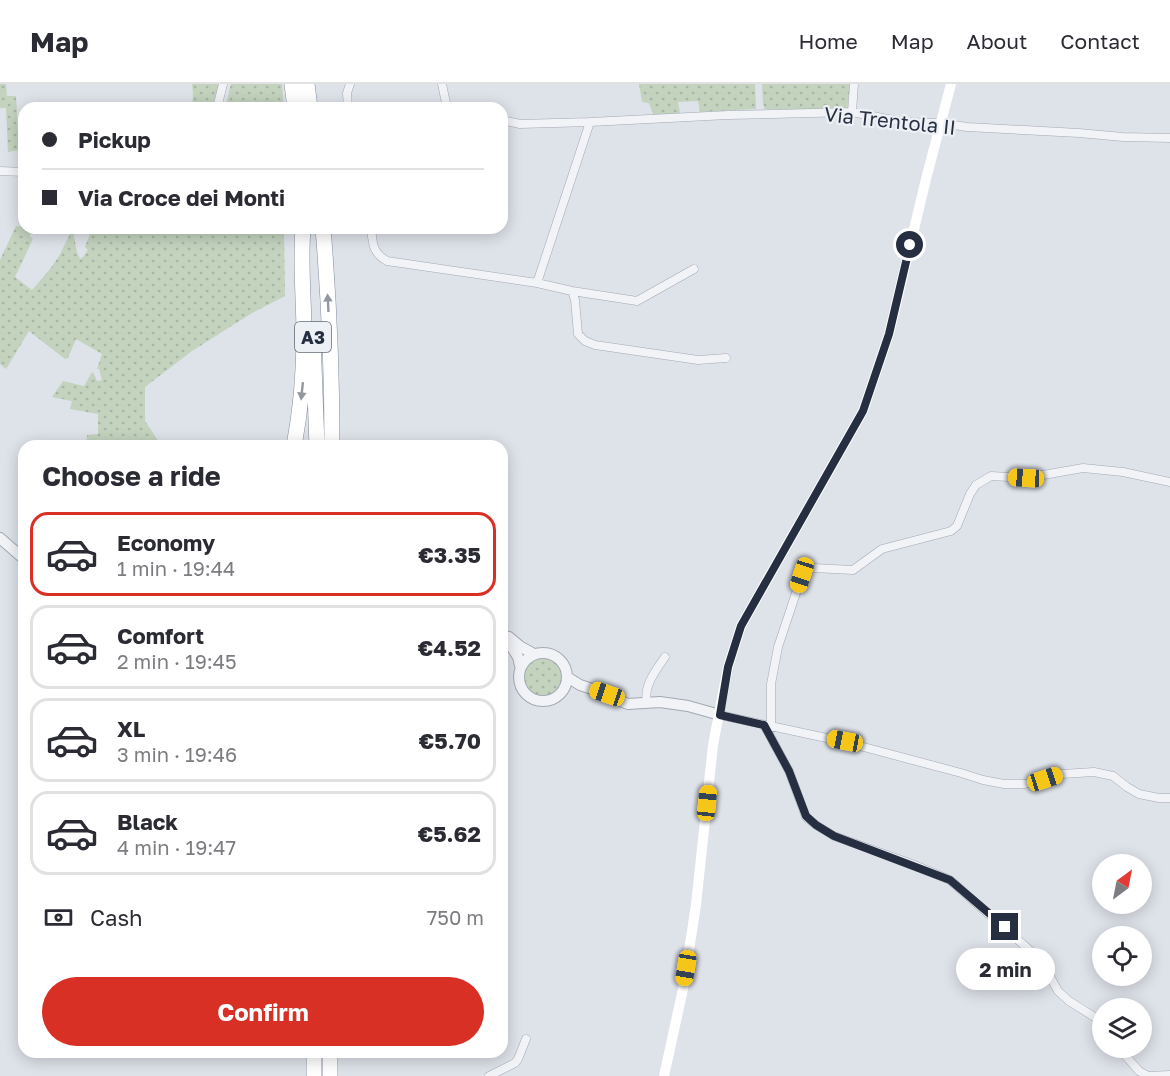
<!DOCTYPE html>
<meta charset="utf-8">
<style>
:root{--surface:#fff;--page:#f2f2f3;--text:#2b2b33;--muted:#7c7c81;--line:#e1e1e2;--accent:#d93025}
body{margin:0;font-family:"Golos Text",sans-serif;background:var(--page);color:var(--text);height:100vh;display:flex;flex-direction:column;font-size:22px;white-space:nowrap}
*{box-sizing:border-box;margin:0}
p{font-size:20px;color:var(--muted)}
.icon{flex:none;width:33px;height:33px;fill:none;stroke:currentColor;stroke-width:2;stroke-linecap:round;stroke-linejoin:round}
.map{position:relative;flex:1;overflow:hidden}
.side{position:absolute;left:18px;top:356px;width:490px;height:618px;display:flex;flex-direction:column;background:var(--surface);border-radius:18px;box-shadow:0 3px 15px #0003}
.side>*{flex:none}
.top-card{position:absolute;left:18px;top:18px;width:490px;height:132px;border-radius:18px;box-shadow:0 3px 15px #0003;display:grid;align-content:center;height:132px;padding:0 24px;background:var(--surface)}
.needle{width:39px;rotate:32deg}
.controls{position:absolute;left:1092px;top:770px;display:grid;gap:12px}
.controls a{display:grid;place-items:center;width:60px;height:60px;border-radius:50%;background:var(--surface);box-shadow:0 3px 15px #0003;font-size:30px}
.end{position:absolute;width:27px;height:27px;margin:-14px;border:8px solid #262f41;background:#fff;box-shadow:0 0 0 3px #fff}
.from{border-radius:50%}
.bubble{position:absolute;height:42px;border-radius:21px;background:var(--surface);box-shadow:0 3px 15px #0003;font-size:20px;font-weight:700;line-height:42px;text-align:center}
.car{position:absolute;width:18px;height:36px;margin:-18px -9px;border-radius:8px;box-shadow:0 0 4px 2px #0007;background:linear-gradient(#f5c518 24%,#345 0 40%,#f5c518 0 76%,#345 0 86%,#f5c518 0)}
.top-card b{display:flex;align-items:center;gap:21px;height:57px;font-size:22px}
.top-card b+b{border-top:2px solid var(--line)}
.top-card i{width:15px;height:15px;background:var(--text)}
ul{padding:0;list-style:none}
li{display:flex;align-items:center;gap:18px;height:84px;margin:0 12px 9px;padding:0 12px;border:3px solid var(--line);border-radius:18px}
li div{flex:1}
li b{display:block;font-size:22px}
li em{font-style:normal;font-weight:700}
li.selected{border-color:var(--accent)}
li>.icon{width:54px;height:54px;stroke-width:1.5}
h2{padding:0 24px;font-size:27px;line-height:72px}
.pay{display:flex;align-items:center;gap:15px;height:66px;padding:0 24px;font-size:22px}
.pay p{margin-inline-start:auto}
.cta{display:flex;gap:12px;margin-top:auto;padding:12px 24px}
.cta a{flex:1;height:69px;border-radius:36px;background:var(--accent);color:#fff;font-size:24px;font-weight:700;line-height:69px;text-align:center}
header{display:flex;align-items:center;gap:36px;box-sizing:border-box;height:84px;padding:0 30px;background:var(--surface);border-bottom:2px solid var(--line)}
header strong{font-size:28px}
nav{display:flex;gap:33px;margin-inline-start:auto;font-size:21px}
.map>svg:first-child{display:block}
</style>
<header>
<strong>Map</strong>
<nav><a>Home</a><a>Map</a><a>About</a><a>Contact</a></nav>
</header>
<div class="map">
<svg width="1170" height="992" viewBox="0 0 1170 992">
<defs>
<pattern id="grass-dots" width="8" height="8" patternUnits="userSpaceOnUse" patternTransform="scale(1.5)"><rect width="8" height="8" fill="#c3d3be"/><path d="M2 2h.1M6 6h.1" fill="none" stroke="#a7b5a4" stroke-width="1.8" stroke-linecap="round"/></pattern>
</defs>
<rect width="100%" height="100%" fill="#dee2e9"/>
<path fill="url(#grass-dots)" d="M 0,0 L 6,0 L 7,12 L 16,12 L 19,66 L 8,68 L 6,24 L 0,24 Z
M 192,0 L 219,0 L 212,24 L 192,24 L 193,11 Z
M 231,0 L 282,0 L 284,24 L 225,24 Z
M 639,0 L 755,0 L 756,25 L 700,28 L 698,17 L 678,18 L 680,29 L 654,32 L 649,19 L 642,18 Z
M 762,0 L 850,0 L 847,27 L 765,25 L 763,20 Z
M 16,142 L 32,144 L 30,152 L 33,155 L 15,193 L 32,206 L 50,185 L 59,172 L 72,146 L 73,147 L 77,168 L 80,175 L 83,173 L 88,166 L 85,163 L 92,144 L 284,144 L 285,212 L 252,229 L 192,267 L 145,303 L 145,337 L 159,358 L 165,361 L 86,361 L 87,351 L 98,350 L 98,330 L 70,325 L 72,317 L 52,313 L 63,297 L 84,302 L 92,288 L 94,290 L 97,297 L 102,296 L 99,285 L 97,285 L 102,270 L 76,255 L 68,274 L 65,275 L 29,247 L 6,285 L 0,280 L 0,176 Z
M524 593a19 19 0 1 1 38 0a19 19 0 1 1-38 0Z"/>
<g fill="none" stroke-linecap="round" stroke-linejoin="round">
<defs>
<path id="minor" d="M 442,0 L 446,19 L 450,24
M 217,24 L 223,0
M 348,24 L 347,9 L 350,0
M 852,28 L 854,0
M 502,36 L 520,40 L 590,38 L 728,31 L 852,28 L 903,38 L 941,39 L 967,43 L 1079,49 L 1123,53 L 1170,54
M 0,87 L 24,88
M 371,144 C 373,160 372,168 387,177 L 537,199 L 590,38
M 537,199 L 572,207 L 637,217 L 694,185
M 572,207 L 575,216 L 578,250 L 585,257 L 595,261 L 698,276 L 726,274
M 647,619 C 643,602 656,586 665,573
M 720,631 L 845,658 L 961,689 L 983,696 L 1004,700 L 1025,700 L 1062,690 L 1094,688 L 1113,692 L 1127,703 L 1139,710 L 1159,714 L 1170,714
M 764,641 L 789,687 L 806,733 L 816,741 L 834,752 L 912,780 L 950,796 L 1034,870 L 1043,880 L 1058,907 L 1069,917 L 1096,934 L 1102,941
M 771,642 L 771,600 L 778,563 L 802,491 L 806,486 L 813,484 L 853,486 L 882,465 L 951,447 L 957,442 L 970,410 L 976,401 L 991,392 L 1026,394 L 1083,384 L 1123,388 L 1170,398
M 1118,963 L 1139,987 L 1148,992
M 489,992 L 515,979 L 518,975 L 526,955
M 1148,992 L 1170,991"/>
<path id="tertiary" d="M 0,454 L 24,475
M 502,548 L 518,573 L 520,582
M 509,553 L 521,563 L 534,570
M519 593a24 24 0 1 1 48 0a24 24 0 1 1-48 0Z
M 567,593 L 580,601 L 607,610 L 618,616 L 628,620 L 660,618 L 688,622 L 720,631"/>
<path id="motorway" d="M 292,0 L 295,24
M 307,0 L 310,24
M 323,144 C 329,216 332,289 332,362
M 313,255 L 317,362
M 294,362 C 301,325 304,288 304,251 C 304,215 300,180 303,144
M 314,992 L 314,968
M 330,992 L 330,968"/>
</defs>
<use href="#minor" stroke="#a3a9b3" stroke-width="9"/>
<use href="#tertiary" stroke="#a3a9b3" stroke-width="12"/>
<use href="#motorway" stroke="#848ea1" stroke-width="16"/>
<use href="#minor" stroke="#f1f3f7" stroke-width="8"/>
<use href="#tertiary" stroke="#f1f3f7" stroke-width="10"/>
<path stroke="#fff" stroke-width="10" d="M 664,992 L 683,905 L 696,821 L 713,661 L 728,583 L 741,542 L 863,327 L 889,250 L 926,95 L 951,0"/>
<use href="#motorway" stroke="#fff" stroke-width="15"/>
</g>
<defs><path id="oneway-solid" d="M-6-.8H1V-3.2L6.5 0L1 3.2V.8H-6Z" transform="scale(1.5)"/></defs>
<g fill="#9297a0">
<use href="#oneway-solid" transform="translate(328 219) rotate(-93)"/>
<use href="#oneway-solid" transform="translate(302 307) rotate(96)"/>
</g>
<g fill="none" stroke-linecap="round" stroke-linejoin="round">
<path stroke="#262f41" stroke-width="8" d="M 910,161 L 889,250 L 863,327 L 741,542 L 728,583 L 720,631 L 764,641 L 789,687 L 806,732 L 816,741 L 834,752 L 950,796 L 1005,843"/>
</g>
<g text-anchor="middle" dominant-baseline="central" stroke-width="4.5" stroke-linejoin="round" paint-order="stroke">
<rect fill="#edf1f6" stroke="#626977" stroke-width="1.5" x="295" y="238" width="36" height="30" rx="4.5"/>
<g font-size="18" font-weight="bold" fill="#262f41">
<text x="313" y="253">A3</text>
</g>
<g font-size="20" fill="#262f41" stroke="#edf1f6">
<text transform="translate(890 36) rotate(6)">Via Trentola II</text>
</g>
</g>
</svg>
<div class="controls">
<a><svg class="needle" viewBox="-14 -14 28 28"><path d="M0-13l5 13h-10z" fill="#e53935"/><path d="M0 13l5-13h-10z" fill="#7c7c81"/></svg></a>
<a><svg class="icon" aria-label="locate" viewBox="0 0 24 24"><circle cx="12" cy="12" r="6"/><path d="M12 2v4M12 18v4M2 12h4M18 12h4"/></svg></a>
<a><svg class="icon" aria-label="layers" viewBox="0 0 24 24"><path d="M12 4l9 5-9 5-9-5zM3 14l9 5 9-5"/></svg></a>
</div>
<i class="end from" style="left:910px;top:161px"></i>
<i class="end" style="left:1005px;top:843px"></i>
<div class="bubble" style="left:956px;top:864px;width:99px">2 min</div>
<i class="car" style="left:1026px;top:394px;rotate:273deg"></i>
<i class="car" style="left:802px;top:491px;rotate:198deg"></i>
<i class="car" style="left:607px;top:610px;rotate:289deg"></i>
<i class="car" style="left:845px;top:657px;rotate:281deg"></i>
<i class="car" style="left:1045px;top:695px;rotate:72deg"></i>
<i class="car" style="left:707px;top:719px;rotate:6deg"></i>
<i class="car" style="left:686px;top:884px;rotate:189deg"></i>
<div class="top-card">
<b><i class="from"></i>Pickup</b>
<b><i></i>Via Croce dei Monti</b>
</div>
<section class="side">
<h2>Choose a ride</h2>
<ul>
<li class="selected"><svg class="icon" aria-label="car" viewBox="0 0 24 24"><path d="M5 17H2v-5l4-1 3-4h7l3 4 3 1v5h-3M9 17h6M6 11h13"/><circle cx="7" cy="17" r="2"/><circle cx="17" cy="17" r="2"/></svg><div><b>Economy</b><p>1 min · 19:44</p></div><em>€3.35</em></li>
<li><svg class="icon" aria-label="car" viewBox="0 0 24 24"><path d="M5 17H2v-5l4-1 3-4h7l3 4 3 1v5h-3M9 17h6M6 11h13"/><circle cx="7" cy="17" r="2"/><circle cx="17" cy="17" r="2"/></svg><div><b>Comfort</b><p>2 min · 19:45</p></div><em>€4.52</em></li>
<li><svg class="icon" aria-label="car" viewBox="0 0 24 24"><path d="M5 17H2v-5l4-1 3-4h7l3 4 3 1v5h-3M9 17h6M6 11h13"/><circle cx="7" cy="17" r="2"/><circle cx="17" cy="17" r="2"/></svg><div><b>XL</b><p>3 min · 19:46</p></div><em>€5.70</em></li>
<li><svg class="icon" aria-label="car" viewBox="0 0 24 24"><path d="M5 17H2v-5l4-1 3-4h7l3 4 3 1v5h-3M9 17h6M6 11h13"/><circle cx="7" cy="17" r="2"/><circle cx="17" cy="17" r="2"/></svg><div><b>Black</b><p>4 min · 19:47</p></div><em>€5.62</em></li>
</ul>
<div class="pay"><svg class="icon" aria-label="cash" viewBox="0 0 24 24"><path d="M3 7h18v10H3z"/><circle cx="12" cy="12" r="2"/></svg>Cash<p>750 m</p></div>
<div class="cta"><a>Confirm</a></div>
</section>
</div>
